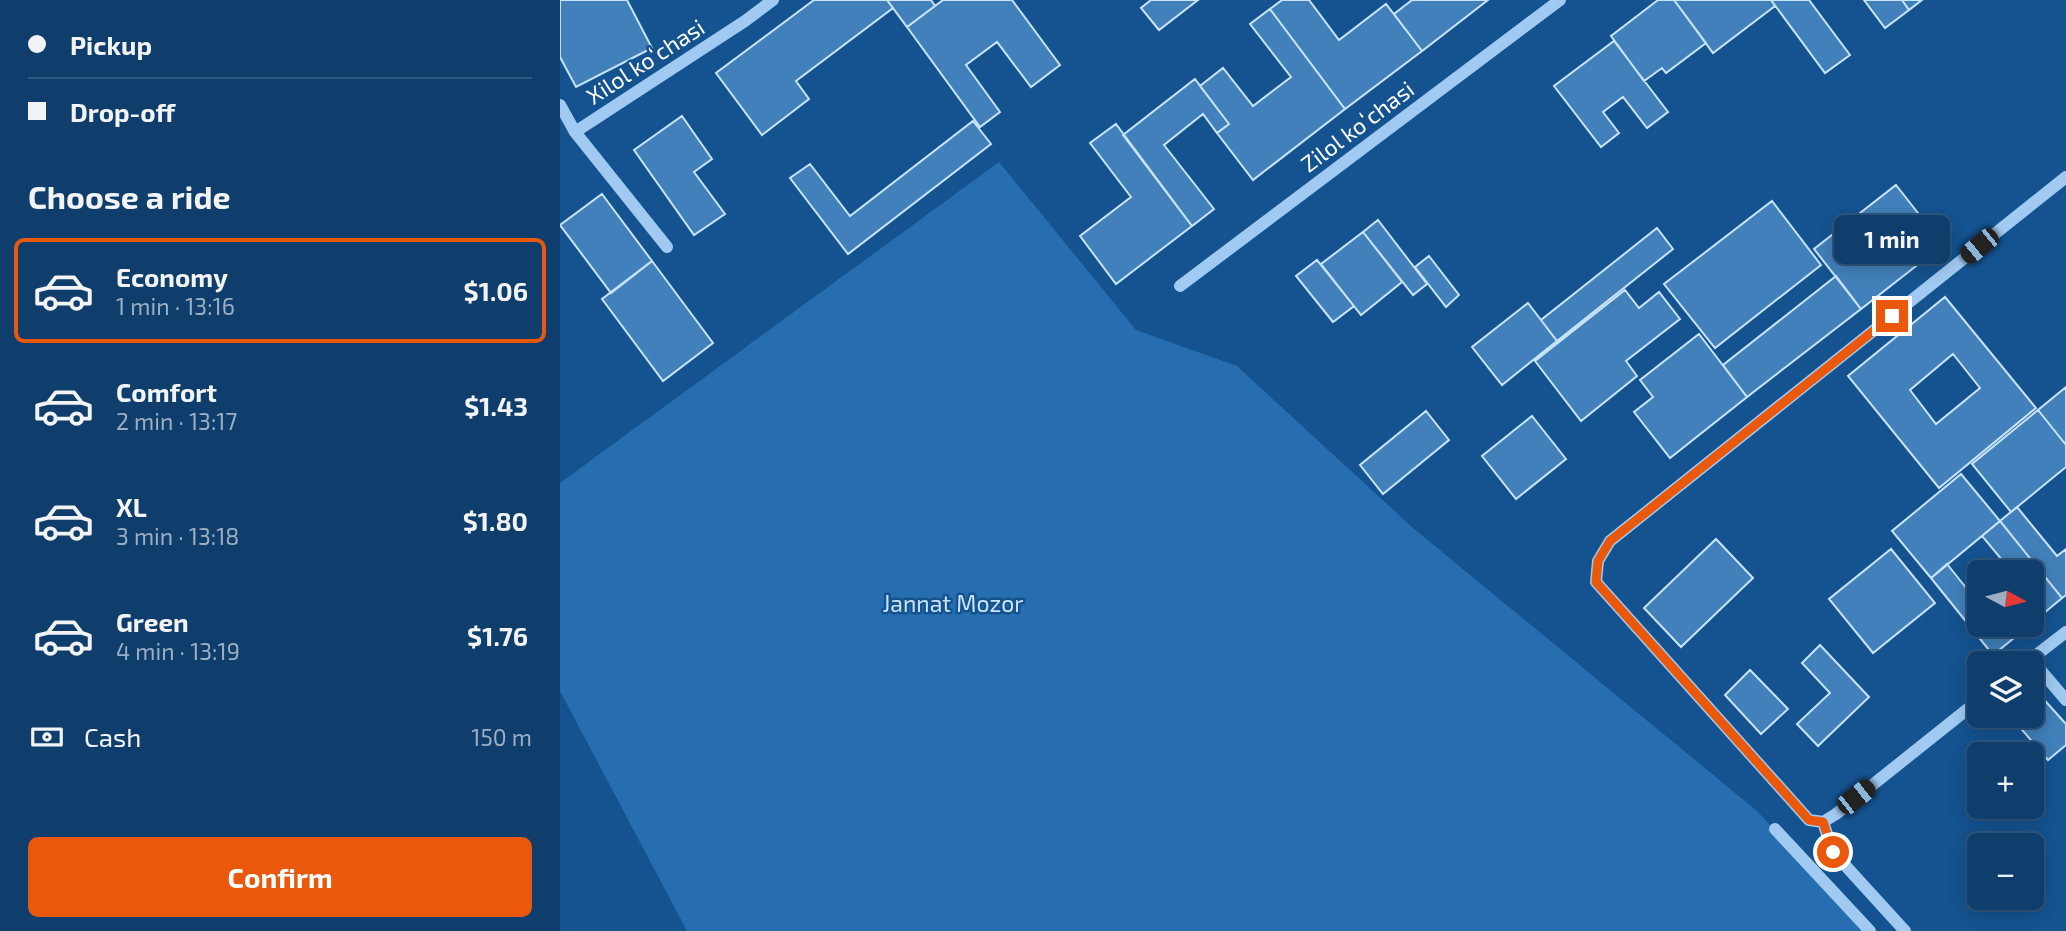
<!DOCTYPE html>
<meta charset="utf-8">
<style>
:root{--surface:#0f3e6c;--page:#184572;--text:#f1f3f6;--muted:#9baec2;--line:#2f577f;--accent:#ea580c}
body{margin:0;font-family:"Exo 2",sans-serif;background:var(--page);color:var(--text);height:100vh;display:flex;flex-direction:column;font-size:26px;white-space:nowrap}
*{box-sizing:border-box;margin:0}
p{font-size:23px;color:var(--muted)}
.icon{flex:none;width:38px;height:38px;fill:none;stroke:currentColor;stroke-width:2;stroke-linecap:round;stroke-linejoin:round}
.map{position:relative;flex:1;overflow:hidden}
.panel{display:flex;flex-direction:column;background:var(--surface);width:560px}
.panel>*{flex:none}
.hud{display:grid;align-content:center;height:154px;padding:0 28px;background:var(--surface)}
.needle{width:46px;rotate:97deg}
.fabs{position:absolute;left:1407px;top:560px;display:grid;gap:14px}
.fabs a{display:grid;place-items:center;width:77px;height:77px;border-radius:10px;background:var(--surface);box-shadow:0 4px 18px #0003,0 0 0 2px var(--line);font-size:35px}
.end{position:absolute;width:32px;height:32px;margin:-16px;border:9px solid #ea580c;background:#fff;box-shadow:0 0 0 4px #fff}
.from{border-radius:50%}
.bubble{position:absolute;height:49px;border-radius:10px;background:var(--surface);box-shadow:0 4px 18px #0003,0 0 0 2px var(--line);font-size:23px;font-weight:700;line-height:49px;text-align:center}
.car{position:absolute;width:21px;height:42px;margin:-21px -10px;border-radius:9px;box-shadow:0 0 5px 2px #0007;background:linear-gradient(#222 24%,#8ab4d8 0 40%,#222 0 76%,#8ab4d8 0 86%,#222 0)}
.hud b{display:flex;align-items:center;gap:24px;height:66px;font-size:26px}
.hud b+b{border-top:2px solid var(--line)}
.hud i{width:18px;height:18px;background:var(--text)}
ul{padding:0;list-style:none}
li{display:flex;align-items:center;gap:21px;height:105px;margin:0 14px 10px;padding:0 14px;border:4px solid transparent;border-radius:10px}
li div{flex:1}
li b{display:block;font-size:26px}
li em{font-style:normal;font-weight:700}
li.selected{border-color:var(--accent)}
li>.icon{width:63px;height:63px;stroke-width:1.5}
h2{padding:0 28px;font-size:32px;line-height:84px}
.pay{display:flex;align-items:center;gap:18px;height:77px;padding:0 28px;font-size:26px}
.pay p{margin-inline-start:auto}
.button{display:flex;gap:14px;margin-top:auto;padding:14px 28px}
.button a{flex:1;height:80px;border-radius:10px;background:var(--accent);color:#fff;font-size:28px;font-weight:700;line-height:80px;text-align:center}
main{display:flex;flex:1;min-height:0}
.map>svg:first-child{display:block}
</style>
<main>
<section class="panel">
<div class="hud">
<b><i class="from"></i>Pickup</b>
<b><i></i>Drop-off</b>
</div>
<h2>Choose a ride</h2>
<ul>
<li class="selected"><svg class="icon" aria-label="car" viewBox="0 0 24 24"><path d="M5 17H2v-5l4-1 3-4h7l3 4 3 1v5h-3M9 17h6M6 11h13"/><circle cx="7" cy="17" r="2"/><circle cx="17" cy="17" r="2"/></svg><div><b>Economy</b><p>1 min · 13:16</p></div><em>$1.06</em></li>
<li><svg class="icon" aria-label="car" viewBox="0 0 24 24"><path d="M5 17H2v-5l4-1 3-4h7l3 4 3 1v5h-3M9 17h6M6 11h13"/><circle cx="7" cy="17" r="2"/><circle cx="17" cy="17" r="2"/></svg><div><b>Comfort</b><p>2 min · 13:17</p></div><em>$1.43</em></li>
<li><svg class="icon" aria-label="car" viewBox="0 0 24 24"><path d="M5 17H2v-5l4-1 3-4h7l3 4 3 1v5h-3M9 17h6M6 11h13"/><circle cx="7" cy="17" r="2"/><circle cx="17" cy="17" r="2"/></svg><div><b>XL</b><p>3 min · 13:18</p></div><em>$1.80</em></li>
<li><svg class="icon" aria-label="car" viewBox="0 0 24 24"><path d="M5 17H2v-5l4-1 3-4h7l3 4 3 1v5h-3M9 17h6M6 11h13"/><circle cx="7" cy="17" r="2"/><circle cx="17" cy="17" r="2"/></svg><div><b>Green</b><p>4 min · 13:19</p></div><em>$1.76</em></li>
</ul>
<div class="pay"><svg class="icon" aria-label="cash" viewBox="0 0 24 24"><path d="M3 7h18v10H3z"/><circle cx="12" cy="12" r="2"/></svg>Cash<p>150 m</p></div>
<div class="button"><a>Confirm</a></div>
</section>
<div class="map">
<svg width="1506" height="931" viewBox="0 0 1506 931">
<rect width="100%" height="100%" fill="#145390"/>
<path fill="#266eaf" d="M 439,162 L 576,330 L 677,366 L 853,528 L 1197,811 L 1308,931 L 127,931 L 0,691 L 0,483 Z"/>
<path fill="#4180ba" stroke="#c7e3fc" stroke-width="2" fill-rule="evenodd" d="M 0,0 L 67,0 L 92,48 L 16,87 L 0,57 Z
M 254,0 L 327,0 L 333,8 L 236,81 L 249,99 L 202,135 L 156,73 Z
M 327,0 L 371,0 L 375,6 L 347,27 Z
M 383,0 L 452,0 L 500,65 L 471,87 L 437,42 L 406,65 L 440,112 L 420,127 L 347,27 Z
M 591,0 L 638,0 L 599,30 L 581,8 Z
M 722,0 L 749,0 L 779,40 L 826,4 L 862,51 L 785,109 L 710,9 Z
M 852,0 L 928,0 L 862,51 L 834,14 Z
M 1098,0 L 1114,0 L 1146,43 L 1106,73 L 1102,68 L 1084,81 L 1051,36 Z
M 1114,0 L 1211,0 L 1215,6 L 1153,53 Z
M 1211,0 L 1249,0 L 1290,55 L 1265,73 Z
M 1304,0 L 1342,0 L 1349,10 L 1325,28 Z
M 1342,0 L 1362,0 L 1349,10 Z
M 710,9 L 785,109 L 693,180 L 657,133 L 669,124 L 640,86 L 663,68 L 693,106 L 731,77 L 690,24 Z
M 1054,41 L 1108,112 L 1087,128 L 1063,97 L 1043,112 L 1059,133 L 1041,147 L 994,86 Z
M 635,79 L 669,124 L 657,133 L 643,114 L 604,145 L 654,209 L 632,226 L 563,135 Z
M 122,116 L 152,159 L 134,172 L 165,214 L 134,235 L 74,150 Z
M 413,121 L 431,144 L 288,254 L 230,178 L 250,164 L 290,216 Z
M 556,124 L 632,226 L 556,284 L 520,236 L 571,197 L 530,143 Z
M 1336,185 L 1383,245 L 1301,309 L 1254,249 Z
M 42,194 L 92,261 L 51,293 L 0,225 Z
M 1212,201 L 1261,265 L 1155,348 L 1104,284 Z
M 818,220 L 867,284 L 853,295 L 803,232 Z
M 1097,228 L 1113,249 L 997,341 L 981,320 Z
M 803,232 L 842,282 L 801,315 L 761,264 Z
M 869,256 L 899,295 L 886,307 L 855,267 Z
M 757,260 L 794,306 L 773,322 L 736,276 Z
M 92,261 L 153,343 L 103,381 L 42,299 Z
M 1276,276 L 1301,309 L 1187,397 L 1163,365 Z
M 1065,290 L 1079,308 L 1099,292 L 1120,319 L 1066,361 L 1077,376 L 1021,421 L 975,361 Z
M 1385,297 L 1476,408 L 1379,488 L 1288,376 ZM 1393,354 L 1420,388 L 1376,424 L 1350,390 Z
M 968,303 L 997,341 L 942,385 L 912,347 Z
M 1139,334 L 1187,397 L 1110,458 L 1074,412 L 1093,397 L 1080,380 Z
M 1506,387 L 1506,445 L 1478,410 Z
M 1478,410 L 1506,445 L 1506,467 L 1451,512 L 1412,464 Z
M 866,411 L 889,440 L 823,494 L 800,465 Z
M 972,416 L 1006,459 L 956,499 L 922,456 Z
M 1401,474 L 1440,521 L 1371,578 L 1332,531 Z
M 1457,507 L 1497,556 L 1506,549 L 1506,595 L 1502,598 L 1440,521 Z
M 1440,521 L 1502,598 L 1472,623 L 1472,572 L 1452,572 L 1422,536 Z
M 1156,539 L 1193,578 L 1121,647 L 1084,608 Z
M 1331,549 L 1375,603 L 1313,653 L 1269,599 Z
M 1387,564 L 1419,604 L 1419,625 L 1470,625 L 1433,655 L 1371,578 Z
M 1260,645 L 1309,697 L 1258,746 L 1237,724 L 1270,693 L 1242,663 Z
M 1190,670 L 1228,709 L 1201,734 L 1165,695 Z
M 1479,694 L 1506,724 L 1506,745 L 1488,760 L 1452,718 L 1454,716 L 1472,716 L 1472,700 Z"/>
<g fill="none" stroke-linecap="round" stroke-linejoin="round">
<path stroke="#a0caf1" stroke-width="12" d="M 0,105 L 15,132 L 107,247
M 15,132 L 185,21 L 213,0
M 620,286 L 1000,0
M 1471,659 L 1506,700
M 1466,663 L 1506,632
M 1419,700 L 1276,814 L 1263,822 L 1249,820 L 1036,582 L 1038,561 L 1050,541 L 1506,177
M 1263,822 L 1273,852 L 1345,931
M 1215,829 L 1310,931"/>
</g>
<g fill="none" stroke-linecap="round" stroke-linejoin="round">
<path stroke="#ea580c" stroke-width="9" d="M 1273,852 L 1263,822 L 1249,820 L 1036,582 L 1038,561 L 1050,541 L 1332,316"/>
</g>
<g text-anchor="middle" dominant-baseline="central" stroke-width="5" stroke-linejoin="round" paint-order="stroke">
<g font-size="23" fill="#fff" stroke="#145390">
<text transform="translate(85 61) rotate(-33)">Xilol koʻchasi</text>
<text transform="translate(797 126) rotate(-37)">Zilol koʻchasi</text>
</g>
<g font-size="23" fill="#c7e3fc" stroke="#145390">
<text x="393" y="603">Jannat Mozor</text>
</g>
</g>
</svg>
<div class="fabs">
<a><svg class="needle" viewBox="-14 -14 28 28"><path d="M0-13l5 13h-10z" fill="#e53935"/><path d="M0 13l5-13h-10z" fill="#9baec2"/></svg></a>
<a><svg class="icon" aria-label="layers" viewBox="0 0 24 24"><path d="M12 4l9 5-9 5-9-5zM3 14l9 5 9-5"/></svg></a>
<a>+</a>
<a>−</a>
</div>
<i class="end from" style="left:1273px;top:852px"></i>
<i class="end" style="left:1332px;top:316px"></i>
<div class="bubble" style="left:1274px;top:215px;width:116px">1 min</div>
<i class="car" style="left:1419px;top:246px;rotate:231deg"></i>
<i class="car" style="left:1296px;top:797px;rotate:52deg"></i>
</div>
</main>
